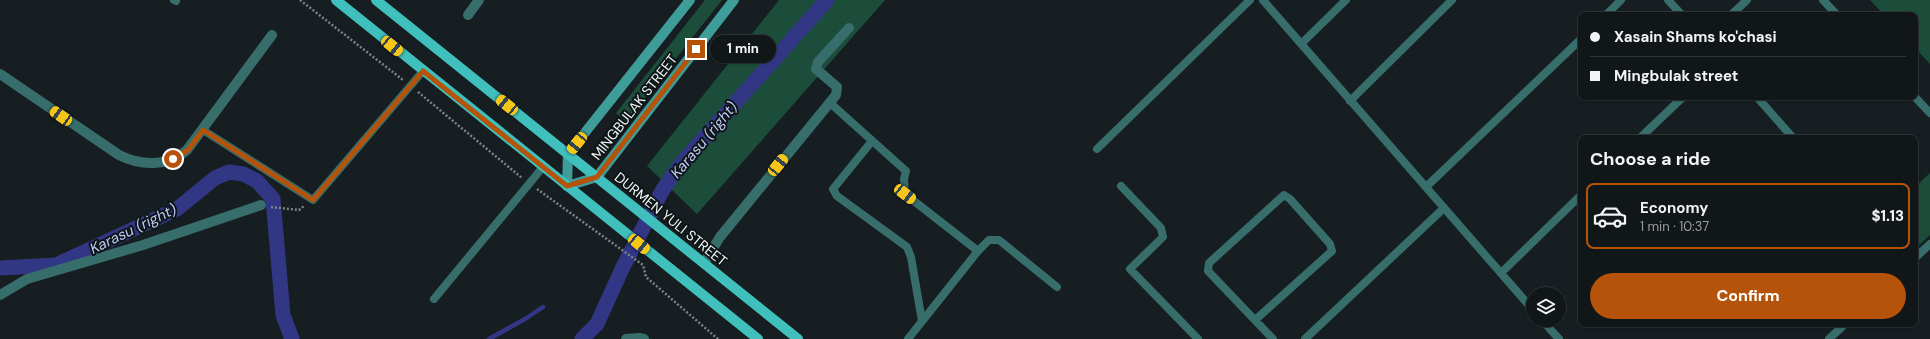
<!DOCTYPE html>
<meta charset="utf-8">
<style>
:root{--surface:#111619;--page:#1a1f22;--text:#f1f3f6;--muted:#9c9fa2;--line:#303538;--accent:#b45309}
body{margin:0;font-family:"DM Sans",sans-serif;background:var(--page);color:var(--text);height:100vh;display:flex;flex-direction:column;font-size:15px;white-space:nowrap}
*{box-sizing:border-box;margin:0}
p{font-size:13px;color:var(--muted)}
.icon{flex:none;width:22px;height:22px;fill:none;stroke:currentColor;stroke-width:2;stroke-linecap:round;stroke-linejoin:round}
.map{position:relative;flex:1;overflow:hidden}
.sheet{position:absolute;left:1578px;top:135px;width:340px;height:192px;display:flex;flex-direction:column;background:var(--surface);border-radius:8px;box-shadow:0 1px 3px #0004,0 0 0 1px var(--line)}
.sheet>*{flex:none}
.top-card{position:absolute;left:1578px;top:12px;width:340px;height:88px;border-radius:8px;box-shadow:0 1px 3px #0004,0 0 0 1px var(--line);display:grid;align-content:center;height:88px;padding:0 12px;background:var(--surface)}
.buttons{position:absolute;left:1526px;top:287px;display:grid;gap:8px}
.buttons a{display:grid;place-items:center;width:40px;height:40px;border-radius:50%;background:var(--surface);box-shadow:0 1px 3px #0004,0 0 0 1px var(--line);font-size:20px}
.end{position:absolute;width:18px;height:18px;margin:-9px;border:5px solid #b45309;background:#fff;box-shadow:0 0 0 2px #fff}
.from{border-radius:50%}
.bubble{position:absolute;height:28px;border-radius:14px;background:var(--surface);box-shadow:0 1px 3px #0004,0 0 0 1px var(--line);font-size:13px;font-weight:800;line-height:28px;text-align:center}
.car{position:absolute;width:12px;height:24px;margin:-12px -6px;border-radius:5px;box-shadow:0 0 3px 1px #0007;background:linear-gradient(#f5c518 24%,#345 0 40%,#f5c518 0 76%,#345 0 86%,#f5c518 0)}
.top-card b{display:flex;align-items:center;gap:14px;height:38px;font-size:15px}
.top-card b+b{border-top:1px solid var(--line)}
.top-card i{width:10px;height:10px;background:var(--text)}
ul{padding:0;list-style:none}
li{display:flex;align-items:center;gap:12px;height:66px;margin:0 8px 6px;padding:0 4px;border:2px solid transparent;border-radius:8px}
li div{flex:1}
li b{display:block;font-size:15px}
li em{font-style:normal;font-weight:800}
li.on{border-color:var(--accent)}
li>.icon{width:36px;height:36px;stroke-width:1.5}
h2{padding:0 12px;font-size:18px;line-height:48px}
.primary-button{display:flex;gap:8px;margin-top:auto;padding:8px 12px}
.primary-button a{flex:1;height:46px;border-radius:24px;background:var(--accent);color:#fff;font-size:16px;font-weight:800;line-height:46px;text-align:center}
.map>svg:first-child{display:block}
</style>
<div class="map">
<svg width="1930" height="339" viewBox="0 0 1930 339">
<rect width="100%" height="100%" fill="#171e21"/>
<path fill="#1c4d3a" d="M 705,0 L 722,0 L 626,122 L 616,113 Z
M 779,0 L 885,0 L 697,214 L 647,166 Z
M 1870,0 L 1930,0 L 1930,64 L 1915,48 L 1915,15 L 1884,15 Z
M 1930,173 L 1930,235 L 1915,249 L 1915,187 Z"/>
<g fill="none" stroke-linecap="round" stroke-linejoin="round">
<path stroke="#323785" stroke-width="4.5" d="M 489,339 L 525,319 L 543,307"/>
<path stroke="#323785" stroke-width="15" d="M 0,268 L 56,265 L 177,209 L 215,178 L 229,172 L 243,174 L 257,181 L 273,199 L 283,315 L 292,339
M 582,339 L 597,324 L 622,269 L 662,191 L 679,166 L 827,0"/>
<path stroke="#7e8486" stroke-width="2.5" stroke-dasharray="2 2" stroke-linecap="butt" d="M 300,0 L 403,80
M 418,92 L 522,178
M 537,189 L 643,265 L 646,277 L 718,339
M 271,207 L 299,210 L 304,206"/>
<path stroke="#376e6c" stroke-width="8" d="M 174,0 L 176,1
M 1263,0 L 1533,310
M 1668,0 L 1682,15
M 1823,0 L 1837,15
M 1606,15 L 1621,0
M 1731,15 L 1747,0
M 1301,44 L 1346,0
M 1757,97 L 1793,138
M 1915,97 L 1930,113
M 1350,101 L 1452,0
M 829,102 L 906,171 L 904,179 L 905,194 L 978,251 L 908,339
M 203,130 L 313,200 L 423,71
M 1640,138 L 1683,97
M 872,141 L 833,189 L 837,196 L 907,247 L 911,257 L 922,321
M 1097,149 L 1250,0
M 1121,186 L 1161,228 L 1163,237 L 1130,269 L 1198,339
M 1426,187 L 1581,39
M 978,251 L 989,240 L 999,240 L 1057,287
M 1915,258 L 1930,244
M 1501,273 L 1581,195
M 434,299 L 543,167
M 1255,320 L 1332,251 L 1330,244 L 1290,199 L 1284,195 L 1209,263 L 1208,271 L 1273,339
M 1542,320 L 1559,339
M 1305,339 L 1444,208
M 1829,339 L 1845,324"/>
<path stroke="#376e6c" stroke-width="10" d="M 468,15 L 479,0
M 0,74 L 119,155 C 141,166 168,167 187,150 L 272,35
M 704,263 L 720,237 L 836,95 L 837,87 L 816,69 L 818,62 L 849,28
M 0,295 L 27,279 L 143,245 L 261,205
M 626,339 L 639,338 L 644,339"/>
<path stroke="#3e9c99" stroke-width="10" d="M 690,0 L 568,154 L 567,186 L 597,177 L 734,0"/>
<path stroke="#40c0bd" stroke-width="10" d="M 336,0 L 758,339
M 376,0 L 798,339"/>
</g>
<g fill="none" stroke-linecap="round" stroke-linejoin="round">
<path stroke="#b45309" stroke-width="5" d="M 173,159 L 188,150 L 203,130 L 313,200 L 423,71 L 567,186 L 597,177 L 696,49"/>
</g>
<g text-anchor="middle" dominant-baseline="central" stroke-width="4" stroke-linejoin="round" paint-order="stroke">
<g font-size="14" fill="#f0f5f6" stroke="#0e1517">
<text transform="translate(634 107) rotate(-52)">MINGBULAK STREET</text>
<text transform="translate(671 219) rotate(39)">DURMEN YULI STREET</text>
</g>
<g font-size="15" font-style="italic" fill="#c0c9f6" stroke="#0e1517">
<text transform="translate(704 140) rotate(-50)">Karasu (right)</text>
<text transform="translate(133 229) rotate(-26)">Karasu (right)</text>
</g>
</g>
</svg>
<div class="buttons">
<a><svg class="icon" aria-label="layers" viewBox="0 0 24 24"><path d="M12 4l9 5-9 5-9-5zM3 14l9 5 9-5"/></svg></a>
</div>
<i class="end from" style="left:173px;top:159px"></i>
<i class="end" style="left:696px;top:49px"></i>
<div class="bubble" style="left:710px;top:35px;width:66px">1 min</div>
<i class="car" style="left:392px;top:46px;rotate:129deg"></i>
<i class="car" style="left:507px;top:105px;rotate:309deg"></i>
<i class="car" style="left:61px;top:116px;rotate:304deg"></i>
<i class="car" style="left:577px;top:143px;rotate:219deg"></i>
<i class="car" style="left:778px;top:165px;rotate:39deg"></i>
<i class="car" style="left:905px;top:194px;rotate:128deg"></i>
<i class="car" style="left:639px;top:244px;rotate:129deg"></i>
<div class="top-card">
<b><i class="from"></i>Xasain Shams ko'chasi</b>
<b><i></i>Mingbulak street</b>
</div>
<section class="sheet">
<h2>Choose a ride</h2>
<ul>
<li class="on"><svg class="icon" aria-label="car" viewBox="0 0 24 24"><path d="M5 17H2v-5l4-1 3-4h7l3 4 3 1v5h-3M9 17h6M6 11h13"/><circle cx="7" cy="17" r="2"/><circle cx="17" cy="17" r="2"/></svg><div><b>Economy</b><p>1 min · 10:37</p></div><em>$1.13</em></li>
</ul>
<div class="primary-button"><a>Confirm</a></div>
</section>
</div>
